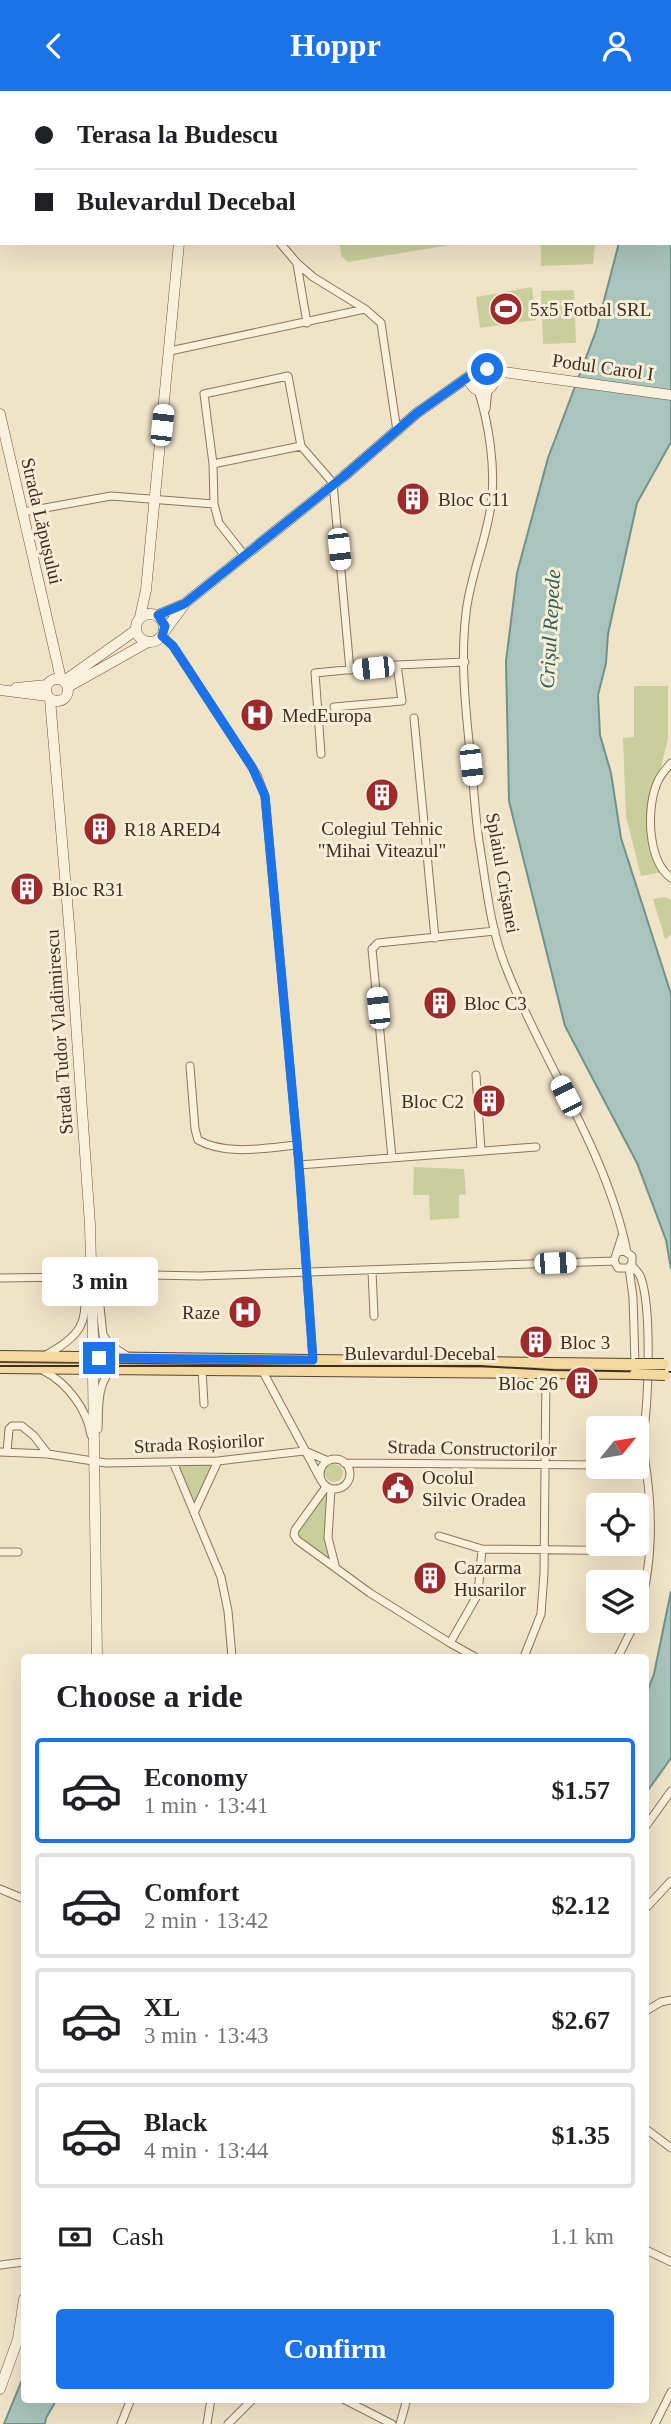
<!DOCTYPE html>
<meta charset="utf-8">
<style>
:root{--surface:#fff;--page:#f2f2f2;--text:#202124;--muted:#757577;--line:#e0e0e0;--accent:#1a73e8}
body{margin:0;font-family:"Times New Roman",serif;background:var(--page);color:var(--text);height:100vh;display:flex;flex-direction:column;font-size:26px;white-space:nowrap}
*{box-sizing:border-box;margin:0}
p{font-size:23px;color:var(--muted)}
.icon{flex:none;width:38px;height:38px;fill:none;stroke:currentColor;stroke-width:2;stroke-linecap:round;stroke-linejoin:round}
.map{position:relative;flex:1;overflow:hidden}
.drawer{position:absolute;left:21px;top:1563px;width:628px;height:749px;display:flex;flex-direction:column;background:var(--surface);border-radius:7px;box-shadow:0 7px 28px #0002}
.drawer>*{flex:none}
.hud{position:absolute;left:0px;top:0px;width:672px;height:154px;box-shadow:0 7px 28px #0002;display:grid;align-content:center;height:154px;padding:0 35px;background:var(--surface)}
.needle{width:46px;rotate:60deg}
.controls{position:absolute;left:586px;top:1325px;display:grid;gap:14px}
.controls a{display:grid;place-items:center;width:63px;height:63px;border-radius:7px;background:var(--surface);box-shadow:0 7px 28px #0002;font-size:35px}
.end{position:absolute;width:32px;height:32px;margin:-16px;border:9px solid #1a73e8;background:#fff;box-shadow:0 0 0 4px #fff}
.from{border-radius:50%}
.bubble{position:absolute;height:49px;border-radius:7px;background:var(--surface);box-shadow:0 7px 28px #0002;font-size:23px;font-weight:700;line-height:49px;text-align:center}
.car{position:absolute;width:21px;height:42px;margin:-21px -10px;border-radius:9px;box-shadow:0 0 5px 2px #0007;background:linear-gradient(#fff 24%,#345 0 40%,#fff 0 76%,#345 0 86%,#fff 0)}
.hud b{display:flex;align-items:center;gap:24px;height:66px;font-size:26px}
.hud b+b{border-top:2px solid var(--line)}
.hud i{width:18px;height:18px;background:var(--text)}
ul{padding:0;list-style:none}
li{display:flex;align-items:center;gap:21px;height:105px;margin:0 14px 10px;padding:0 21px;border:4px solid var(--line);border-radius:7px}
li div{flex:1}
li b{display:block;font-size:26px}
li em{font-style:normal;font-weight:700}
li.active{border-color:var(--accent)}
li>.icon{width:63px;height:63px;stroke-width:1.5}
h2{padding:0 35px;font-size:32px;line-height:84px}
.pay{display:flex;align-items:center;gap:18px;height:77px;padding:0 35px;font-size:26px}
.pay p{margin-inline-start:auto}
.primary-button{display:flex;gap:14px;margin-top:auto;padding:14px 35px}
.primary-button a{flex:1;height:80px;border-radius:7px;background:var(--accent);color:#fff;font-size:28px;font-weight:700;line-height:80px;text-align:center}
header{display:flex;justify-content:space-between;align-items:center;height:91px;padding:0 35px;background:var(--accent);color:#fff;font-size:32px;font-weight:700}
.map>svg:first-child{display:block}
</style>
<header><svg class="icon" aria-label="back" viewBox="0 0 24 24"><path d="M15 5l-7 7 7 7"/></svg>Hoppr<svg class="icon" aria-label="person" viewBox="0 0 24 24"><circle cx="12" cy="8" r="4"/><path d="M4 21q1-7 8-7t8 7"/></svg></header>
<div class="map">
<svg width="671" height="2333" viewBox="0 0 671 2333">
<rect width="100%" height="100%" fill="#f0e4c8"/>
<path fill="#c9cf9b" d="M 340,152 L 448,152 L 449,154 L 348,171 L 341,165 Z
M 541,152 L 595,152 L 593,173 L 541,175 Z
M 532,196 L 536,229 L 480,237 L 476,206 Z
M 574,199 L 576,252 L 543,253 L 541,200 Z
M 634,595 L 668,595 L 668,647 L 658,689 L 651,740 L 664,781 L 641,785 L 626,726 L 623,647 L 634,646 Z
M 665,806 L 671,809 L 671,844 L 665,848 L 653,808 Z
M 414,1076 L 464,1078 L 466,1103 L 459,1104 L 459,1127 L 430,1129 L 429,1104 L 413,1104 Z
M 218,1370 L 194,1422 L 173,1371 Z
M325 1382a9 9 0 1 1 18 0a9 9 0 1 1-18 0Z
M 326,1396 L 331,1398 L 328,1432 L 335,1475 L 297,1449 L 295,1439 Z"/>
<path fill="#a9c4bc" stroke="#6f938a" stroke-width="2" d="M 602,0 L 671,0 L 671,351 L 637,412 L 608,543 L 606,572 L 598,604 L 600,644 L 611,682 L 621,747 L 671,903 L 671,1178 L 666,1149 L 637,1072 L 565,935 L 509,710 L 506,570 L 517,482 L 548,367 L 596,240 L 619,152 L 670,152 L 670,2 Z
M 671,1500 L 671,1667 L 646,1702 L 646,1604 L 654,1583 Z
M 24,2284 L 24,2308 L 57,2308 L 46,2327 L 45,2333 L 4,2333 Z"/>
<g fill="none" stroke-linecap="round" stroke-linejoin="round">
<path stroke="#ccc0a6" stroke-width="10" stroke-dasharray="10 5" stroke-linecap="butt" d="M 93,1248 L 93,1283"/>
<defs>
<path id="street" d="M 237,0 L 238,2
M 0,147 L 2,147
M 280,152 L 297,172 L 313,186 L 365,218 L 381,232 L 397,340
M 297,173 L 307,232
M 170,260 L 365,218
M 478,299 C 489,332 496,379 491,414 C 486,451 470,485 466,522 C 460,571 466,622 471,670 C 474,697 475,723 479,750 C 486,792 490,839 507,879 C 544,973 607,1061 627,1161
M 486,318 L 488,298
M 213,373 L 301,355
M 23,421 L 111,405 L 214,413
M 245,465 L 219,432 L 214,413 L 213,373 L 204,303 L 288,285 L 301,355 L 333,392 L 350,579
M 162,545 L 173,555 L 257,684 L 265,705 L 299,1074 L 313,1269
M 334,616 L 402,610 L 397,574
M 414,627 L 435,847
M 321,663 L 315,582 L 397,574 L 465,571
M 671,672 C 667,677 661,683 658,690 C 646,715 647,769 671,787
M 190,975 L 195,1038 L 198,1049 C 226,1065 266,1057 297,1054
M 476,984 L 481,1060
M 392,1067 L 372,858 L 378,852 L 495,840
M 299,1074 L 536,1056
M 618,1161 L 624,1160 L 632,1165 L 632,1171 L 629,1177 L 618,1177 L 614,1170 L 622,1145
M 631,1174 C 635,1178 639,1181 641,1187 C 652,1218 649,1321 641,1354
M 96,1176 L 103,1183 L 200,1185 L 614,1170
M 96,1177 L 103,1244 L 110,1254 L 127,1265
M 629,1177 L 633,1206 L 635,1273
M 372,1180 L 374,1225
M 0,1187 L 81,1186 L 86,1181
M 44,1265 C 101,1235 79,1219 87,1170
M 202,1278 L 204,1313
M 262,1279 L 321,1389
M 44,1280 C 67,1292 87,1318 91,1344
M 98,1338 C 99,1319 96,1291 113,1278
M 305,1360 L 328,1370
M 0,1361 L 48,1363 L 106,1372 L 218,1370 L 304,1360
M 7,1361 L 9,1338 L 12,1335 L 22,1335 L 34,1345 L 48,1363
M320 1383a15 15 0 1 1 30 0a15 15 0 1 1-30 0Z
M 173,1371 L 221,1486 L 228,1520 L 232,1566
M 344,1372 L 598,1374
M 326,1396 L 295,1439 L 294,1444 L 297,1449 L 370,1502 L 450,1552
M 331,1398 L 328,1447 L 335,1474
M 194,1422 L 218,1370
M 439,1445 L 482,1458 L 649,1460
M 0,1461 L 18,1461
M 637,1526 C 654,1476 653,1416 644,1364
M 475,1566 L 450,1552 L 478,1503 L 482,1458
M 524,1566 L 541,1523 L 544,1482 L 546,1281
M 618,1566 L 636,1530
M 646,1735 L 671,1700
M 0,1798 L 24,1808
M 646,1817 L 671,1790
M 646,1920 L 661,1911 L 671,1909
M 646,2038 L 671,2057
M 646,2159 L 671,2171
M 0,2174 L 24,2171
M 343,2308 L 392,2333
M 121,2333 L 131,2308
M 207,2333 L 211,2308
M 228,2333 L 253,2308
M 400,2333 L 407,2308
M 655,2333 L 671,2301"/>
<path id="secondary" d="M 190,2 L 190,0
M470 288a12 12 0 1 1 24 0a12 12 0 1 1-24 0Z
M 489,279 L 671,304
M 0,323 L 61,588
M136 537a14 14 0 1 1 28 0a14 14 0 1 1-28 0Z
M 158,524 L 184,513 L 343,386 L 417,322 L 471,284
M 140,526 L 146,499 L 179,152
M 164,541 L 184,514
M46 599a11 11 0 1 1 22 0a11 11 0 1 1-22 0Z
M 64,590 L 136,539
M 68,596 L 148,551
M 16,597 L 47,594
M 0,599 L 48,605
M 50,608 L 70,845 L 90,1134 L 93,1248
M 93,1283 L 97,1566
M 0,2298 L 18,2248 L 24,2208"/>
<path id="primary" d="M 0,1265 L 635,1273
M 0,1277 L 635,1283"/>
</defs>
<use href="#street" stroke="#8d765c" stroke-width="9"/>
<use href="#secondary" stroke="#6f573f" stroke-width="11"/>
<use href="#primary" stroke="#5b4430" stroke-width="12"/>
<use href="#street" stroke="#faf1dc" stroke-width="7"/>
<use href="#secondary" stroke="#faf1dc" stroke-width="10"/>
<use href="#primary" stroke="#f3d9a0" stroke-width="10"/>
<path stroke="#3d2e20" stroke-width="2" d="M 0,1275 L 480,1275 L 553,1279 L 671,1281"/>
<defs>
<path id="primary-bridge" d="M 635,1273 L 664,1273
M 635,1283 L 665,1284"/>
</defs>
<use href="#primary-bridge" stroke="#5b4430" stroke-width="12" stroke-linecap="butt"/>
<use href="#primary-bridge" stroke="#f3d9a0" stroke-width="10"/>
</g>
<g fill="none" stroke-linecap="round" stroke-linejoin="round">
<path stroke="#1a73e8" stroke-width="9" d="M 99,1267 L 313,1269 L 299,1074 L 265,705 L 252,676 L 173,555 L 162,545 L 165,535 L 158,524 L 184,513 L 343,386 L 417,322 L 471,284 L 476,278 L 487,278"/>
</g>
<defs>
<symbol id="stadium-disc" viewBox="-11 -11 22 22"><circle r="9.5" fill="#9e2a2b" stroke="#f7eed8"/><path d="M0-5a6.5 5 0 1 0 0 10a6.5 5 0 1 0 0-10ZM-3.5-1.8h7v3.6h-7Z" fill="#fff"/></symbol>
<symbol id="building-disc" viewBox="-11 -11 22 22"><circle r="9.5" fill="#9e2a2b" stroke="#f7eed8"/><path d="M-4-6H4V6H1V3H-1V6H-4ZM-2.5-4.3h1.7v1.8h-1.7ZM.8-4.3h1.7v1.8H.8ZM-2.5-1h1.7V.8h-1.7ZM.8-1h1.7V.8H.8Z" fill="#fff"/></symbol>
<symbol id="hospital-disc" viewBox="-11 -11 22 22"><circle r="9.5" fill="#9e2a2b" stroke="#f7eed8"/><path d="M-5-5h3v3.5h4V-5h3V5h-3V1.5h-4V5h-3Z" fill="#fff"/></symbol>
<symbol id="civic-disc" viewBox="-11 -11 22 22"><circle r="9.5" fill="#9e2a2b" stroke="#f7eed8"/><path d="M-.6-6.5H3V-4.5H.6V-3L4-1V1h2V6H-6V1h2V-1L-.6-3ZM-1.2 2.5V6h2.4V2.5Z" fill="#fff"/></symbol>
</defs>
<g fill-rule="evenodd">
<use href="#stadium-disc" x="487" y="199" width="38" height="38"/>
<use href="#building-disc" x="394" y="389" width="38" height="38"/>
<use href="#hospital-disc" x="238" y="605" width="38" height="38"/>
<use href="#building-disc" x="363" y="685" width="38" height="38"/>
<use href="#building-disc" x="81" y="719" width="38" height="38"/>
<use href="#building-disc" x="8" y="779" width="38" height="38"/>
<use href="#building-disc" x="421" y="893" width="38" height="38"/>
<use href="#building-disc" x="470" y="991" width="38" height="38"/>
<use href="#hospital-disc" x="226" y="1202" width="38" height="38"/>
<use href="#building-disc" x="517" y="1232" width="38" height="38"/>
<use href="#building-disc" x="563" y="1273" width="38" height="38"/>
<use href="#civic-disc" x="379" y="1378" width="38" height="38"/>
<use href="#building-disc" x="411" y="1468" width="38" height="38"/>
</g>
<g text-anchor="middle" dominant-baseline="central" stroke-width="6" stroke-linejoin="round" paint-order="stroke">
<g font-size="19" fill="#3d2e20" stroke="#f7eed8" text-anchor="start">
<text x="530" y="218">5x5 Fotbal SRL</text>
<text x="438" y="408">Bloc C11</text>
<text x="282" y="624">MedEuropa</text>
<text x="382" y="737" text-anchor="middle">Colegiul Tehnic<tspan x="382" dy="22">"Mihai Viteazul"</tspan></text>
<text x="124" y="738">R18 ARED4</text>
<text x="52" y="798">Bloc R31</text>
<text x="464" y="912">Bloc C3</text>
<text x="464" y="1010" text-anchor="end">Bloc C2</text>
<text x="220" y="1221" text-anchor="end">Raze</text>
<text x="560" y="1251">Bloc 3</text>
<text x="558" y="1292" text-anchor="end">Bloc 26</text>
<text x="422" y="1386">Ocolul<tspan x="422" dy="22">Silvic Oradea</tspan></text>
<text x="454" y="1476">Cazarma<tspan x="454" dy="22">Husarilor</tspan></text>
</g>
<g font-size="19" fill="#3d2e20" stroke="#f7eed8">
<text transform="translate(603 276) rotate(8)">Podul Carol I</text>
<text transform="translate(42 430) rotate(77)">Strada Lăpușului</text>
<text transform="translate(503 782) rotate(80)">Splaiul Crișanei</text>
<text transform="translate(59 941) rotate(-94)">Strada Tudor Vladimirescu</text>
<text x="420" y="1262">Bulevardul Decebal</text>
<text transform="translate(199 1352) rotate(-3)">Strada Roșiorilor</text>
<text transform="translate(472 1357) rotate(1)">Strada Constructorilor</text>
</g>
<g font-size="21" font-style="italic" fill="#2f5d5a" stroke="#f7eed8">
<text transform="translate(550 538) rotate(-87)">Crișul Repede</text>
</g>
</g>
</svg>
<div class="controls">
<a><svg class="needle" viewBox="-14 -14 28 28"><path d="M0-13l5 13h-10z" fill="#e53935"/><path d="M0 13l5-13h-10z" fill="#757577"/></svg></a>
<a><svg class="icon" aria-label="locate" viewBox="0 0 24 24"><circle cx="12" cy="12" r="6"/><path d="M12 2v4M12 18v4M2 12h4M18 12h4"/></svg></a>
<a><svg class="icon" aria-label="layers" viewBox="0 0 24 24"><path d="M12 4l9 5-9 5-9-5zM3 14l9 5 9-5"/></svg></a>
</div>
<i class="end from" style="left:487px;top:278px"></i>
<i class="end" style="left:99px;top:1267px"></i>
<div class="bubble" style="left:42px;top:1166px;width:116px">3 min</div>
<i class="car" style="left:162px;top:334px;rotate:6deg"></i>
<i class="car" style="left:339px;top:458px;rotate:174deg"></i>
<i class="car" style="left:373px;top:577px;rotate:264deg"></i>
<i class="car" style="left:471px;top:674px;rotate:174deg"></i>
<i class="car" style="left:378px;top:917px;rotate:354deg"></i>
<i class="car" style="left:566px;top:1005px;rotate:333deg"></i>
<i class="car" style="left:555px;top:1172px;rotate:88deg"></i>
<div class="hud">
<b><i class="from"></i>Terasa la Budescu</b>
<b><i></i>Bulevardul Decebal</b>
</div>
<section class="drawer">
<h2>Choose a ride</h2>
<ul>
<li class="active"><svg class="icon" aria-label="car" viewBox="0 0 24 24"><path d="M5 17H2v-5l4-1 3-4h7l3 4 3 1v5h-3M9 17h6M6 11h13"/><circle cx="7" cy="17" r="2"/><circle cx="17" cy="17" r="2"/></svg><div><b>Economy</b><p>1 min · 13:41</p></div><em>$1.57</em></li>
<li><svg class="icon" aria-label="car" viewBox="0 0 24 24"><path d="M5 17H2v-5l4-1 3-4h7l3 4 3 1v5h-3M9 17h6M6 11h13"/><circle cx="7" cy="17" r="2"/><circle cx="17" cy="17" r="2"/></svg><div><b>Comfort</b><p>2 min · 13:42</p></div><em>$2.12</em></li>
<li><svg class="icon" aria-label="car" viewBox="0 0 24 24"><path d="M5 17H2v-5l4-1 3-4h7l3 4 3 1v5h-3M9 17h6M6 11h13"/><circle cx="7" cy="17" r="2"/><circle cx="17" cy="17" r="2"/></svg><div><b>XL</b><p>3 min · 13:43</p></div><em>$2.67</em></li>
<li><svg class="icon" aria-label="car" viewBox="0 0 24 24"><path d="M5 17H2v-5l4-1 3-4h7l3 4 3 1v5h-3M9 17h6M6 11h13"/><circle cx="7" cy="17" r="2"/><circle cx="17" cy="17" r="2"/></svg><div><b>Black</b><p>4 min · 13:44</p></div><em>$1.35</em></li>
</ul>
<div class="pay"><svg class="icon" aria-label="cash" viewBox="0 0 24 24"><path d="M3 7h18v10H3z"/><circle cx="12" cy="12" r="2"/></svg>Cash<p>1.1 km</p></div>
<div class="primary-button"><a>Confirm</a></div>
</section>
</div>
